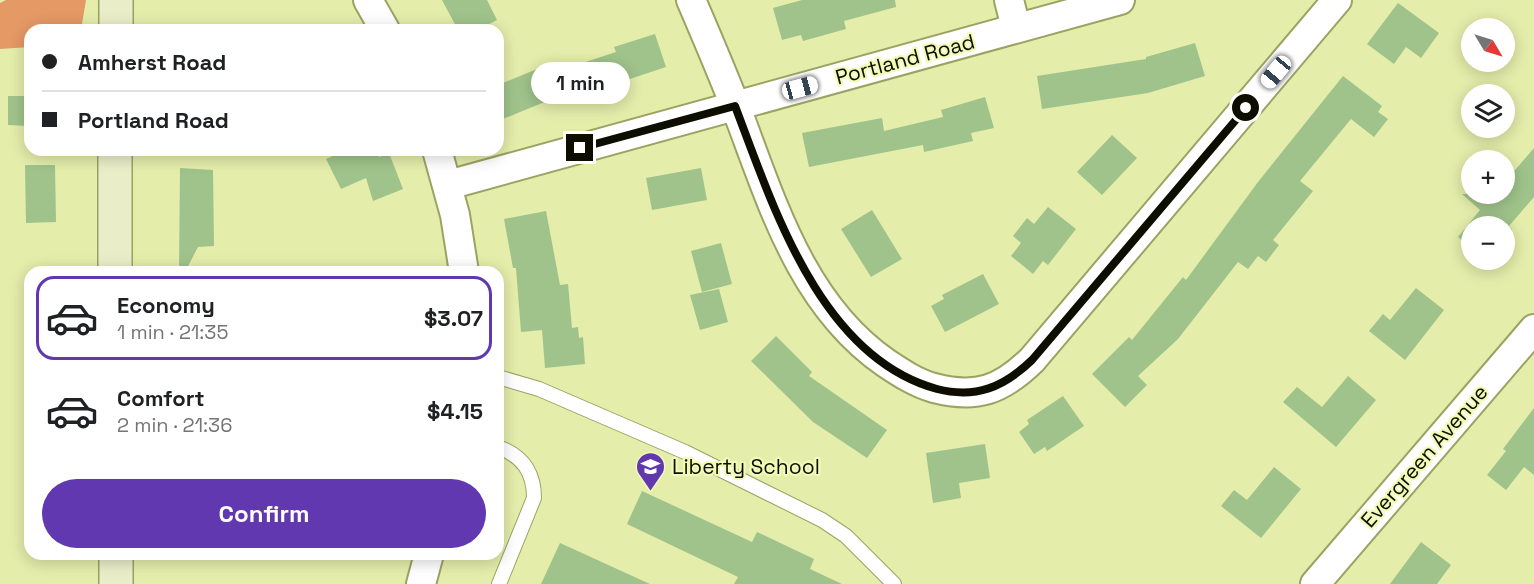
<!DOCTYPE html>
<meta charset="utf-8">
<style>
:root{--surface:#fff;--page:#f2f2f2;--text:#202124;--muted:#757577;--line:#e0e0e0;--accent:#6238b0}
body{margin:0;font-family:"Space Grotesk",sans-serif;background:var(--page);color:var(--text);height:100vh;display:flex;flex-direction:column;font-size:22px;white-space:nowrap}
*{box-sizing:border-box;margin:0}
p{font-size:20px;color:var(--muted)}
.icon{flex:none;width:33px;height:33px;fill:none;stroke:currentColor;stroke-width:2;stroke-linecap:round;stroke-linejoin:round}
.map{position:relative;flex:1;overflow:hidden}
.sheet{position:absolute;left:24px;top:266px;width:480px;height:294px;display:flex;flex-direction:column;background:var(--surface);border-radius:18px;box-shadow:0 3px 15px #0003}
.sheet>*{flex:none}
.hud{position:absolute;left:24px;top:24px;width:480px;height:132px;border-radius:18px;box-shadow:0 3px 15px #0003;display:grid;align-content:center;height:132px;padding:0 18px;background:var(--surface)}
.needle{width:39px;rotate:128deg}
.tools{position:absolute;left:1461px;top:18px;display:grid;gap:12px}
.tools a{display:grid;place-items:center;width:54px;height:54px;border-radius:50%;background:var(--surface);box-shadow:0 3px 15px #0003;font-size:30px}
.end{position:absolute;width:27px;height:27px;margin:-14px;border:8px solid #0d0e00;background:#fff;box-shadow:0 0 0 3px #fff}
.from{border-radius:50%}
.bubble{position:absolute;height:42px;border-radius:21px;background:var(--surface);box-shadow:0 3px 15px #0003;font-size:20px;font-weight:700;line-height:42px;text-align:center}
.car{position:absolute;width:18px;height:36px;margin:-18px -9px;border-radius:8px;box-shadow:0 0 4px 2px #0007;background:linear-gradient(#fff 24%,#345 0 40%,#fff 0 76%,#345 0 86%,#fff 0)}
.hud b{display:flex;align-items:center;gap:21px;height:57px;font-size:22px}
.hud b+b{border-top:2px solid var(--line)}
.hud i{width:15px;height:15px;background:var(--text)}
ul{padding:10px 0 0;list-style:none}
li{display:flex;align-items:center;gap:18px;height:84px;margin:0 12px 9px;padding:0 6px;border:3px solid transparent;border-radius:18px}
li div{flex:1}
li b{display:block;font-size:22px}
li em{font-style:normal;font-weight:700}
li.on{border-color:var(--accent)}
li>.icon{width:54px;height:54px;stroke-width:1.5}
.primary-button{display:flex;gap:12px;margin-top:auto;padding:12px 18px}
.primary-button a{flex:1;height:69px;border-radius:36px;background:var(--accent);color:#fff;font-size:24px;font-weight:700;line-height:69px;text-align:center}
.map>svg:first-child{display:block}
</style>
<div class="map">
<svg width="1534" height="584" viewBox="0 0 1534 584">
<rect width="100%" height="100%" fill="#e4edaa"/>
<path fill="#e59965" d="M 6,0 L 86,0 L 81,30 L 30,30 L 30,47 L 0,49 L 0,3 Z"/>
<path fill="#a0c38b" d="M 442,0 L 487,0 L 497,20 L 478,30 L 458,30 Z
M 802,0 L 895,0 L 896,7 L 844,21 L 846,29 L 803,41 L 801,35 L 782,40 L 773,8 Z
M 1398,3 L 1439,33 L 1421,58 L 1406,47 L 1394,64 L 1367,44 Z
M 655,34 L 666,67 L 588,93 L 586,85 L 498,121 L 498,85 L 554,62 L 558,71 L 616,52 L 614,47 Z
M 1195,43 L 1205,76 L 1148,93 L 1042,109 L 1037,76 L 1146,59 L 1146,57 Z
M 1343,76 L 1382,106 L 1378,112 L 1388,119 L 1374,137 L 1351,119 L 1300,181 L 1313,191 L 1273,240 L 1279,245 L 1266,262 L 1258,256 L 1248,269 L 1238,262 L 1178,339 L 1138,376 L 1147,385 L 1125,407 L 1092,374 L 1129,337 L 1132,340 L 1183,277 L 1186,280 L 1258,182 Z
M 8,96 L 30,96 L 30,126 L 8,125 Z
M 985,97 L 994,128 L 971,133 L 973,141 L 924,152 L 923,145 L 809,167 L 802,133 L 882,118 L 884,131 L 943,117 L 941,110 Z
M 1112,135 L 1137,158 L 1102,195 L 1077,172 Z
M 1534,148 L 1534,197 L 1509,226 L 1512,229 L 1504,237 L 1504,226 L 1472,226 L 1472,249 L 1458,237 L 1480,210 L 1462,194 L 1504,194 L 1504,183 Z
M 346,150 L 376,150 L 379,157 L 389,153 L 403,189 L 373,201 L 366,178 L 341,189 L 326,159 Z
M 25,165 L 55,165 L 56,222 L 26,223 Z
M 180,168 L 213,170 L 214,246 L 198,247 L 185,272 L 179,272 Z
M 701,168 L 707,200 L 652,210 L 646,178 Z
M 1048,207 L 1076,229 L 1048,265 L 1043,261 L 1033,274 L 1011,256 L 1021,243 L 1013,236 L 1027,218 L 1034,224 Z
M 872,210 L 902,259 L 871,277 L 841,229 Z
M 546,211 L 560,285 L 568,284 L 572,328 L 578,327 L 579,338 L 583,337 L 585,364 L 545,368 L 542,330 L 521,332 L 516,268 L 513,268 L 504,219 Z
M 721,243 L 732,284 L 702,292 L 691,251 Z
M 983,274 L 999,304 L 945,332 L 931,306 L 944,299 L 942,295 Z
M 1416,288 L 1444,310 L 1405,360 L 1369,331 L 1383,314 L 1390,320 Z
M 719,289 L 728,322 L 700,330 L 690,295 Z
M 776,336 L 812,372 L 809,376 L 887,430 L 867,458 L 813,422 L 751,361 Z
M 1348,376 L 1376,400 L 1336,447 L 1283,402 L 1297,387 L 1322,407 Z
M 1063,396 L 1084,426 L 1047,451 L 1045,447 L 1034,454 L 1019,432 L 1029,424 L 1027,420 Z
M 1534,408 L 1534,475 L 1524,467 L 1506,490 L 1487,475 L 1506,451 L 1503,449 Z
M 985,444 L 990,478 L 959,483 L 961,498 L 933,503 L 926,453 Z
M 1274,467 L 1301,489 L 1261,538 L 1221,506 L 1234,490 L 1247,500 Z
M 642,491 L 752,542 L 757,532 L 814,559 L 810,569 L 842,584 L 734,584 L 738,577 L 627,524 Z
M 1421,542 L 1451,565 L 1437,584 L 1390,584 Z
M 560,543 L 650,584 L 541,584 Z"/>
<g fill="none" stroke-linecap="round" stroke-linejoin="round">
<defs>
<path id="lane" d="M 498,377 L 539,389 L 685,452 L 822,520 L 846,536 L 894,584
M 498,447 C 523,456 534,472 534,498 L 499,584"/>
<path id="street" d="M 368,0 L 385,30
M 691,0 C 707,37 723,75 738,113 C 772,203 802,305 886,363 C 901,373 916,383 934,388 C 977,399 1001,390 1032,360 L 1337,0
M 1009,0 L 1016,28
M 437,150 L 455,215 L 464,272
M 448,185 L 1120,0
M 421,584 L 429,554
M 1315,584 L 1534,329"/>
<path id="secondary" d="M 116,30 L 116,0
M 115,272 L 115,150
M 116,554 L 116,584"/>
</defs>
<use href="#lane" stroke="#9ba363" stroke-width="16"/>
<use href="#street" stroke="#9ba363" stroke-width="32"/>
<use href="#secondary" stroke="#9ba363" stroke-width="36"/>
<use href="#lane" stroke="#fff" stroke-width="14"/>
<use href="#street" stroke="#fff" stroke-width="28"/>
<use href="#secondary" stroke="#eaeec8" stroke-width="33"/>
</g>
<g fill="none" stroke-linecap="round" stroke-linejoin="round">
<path stroke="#0d0e00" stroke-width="8" d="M 580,148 L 735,106 C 773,206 820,357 937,389 C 976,399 1004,387 1032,360 L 1246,108"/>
</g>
<defs>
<symbol id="school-pin" viewBox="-11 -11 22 30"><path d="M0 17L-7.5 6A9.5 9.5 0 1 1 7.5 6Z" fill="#6238b0" stroke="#f1fab7"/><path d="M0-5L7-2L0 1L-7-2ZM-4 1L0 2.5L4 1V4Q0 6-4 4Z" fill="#fff"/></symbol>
</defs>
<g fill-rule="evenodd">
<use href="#school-pin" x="634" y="450" width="33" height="45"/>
</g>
<g text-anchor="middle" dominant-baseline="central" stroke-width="4.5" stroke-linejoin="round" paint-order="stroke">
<g font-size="21" fill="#0d0e00" stroke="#f1fab7">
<text transform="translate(905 59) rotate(-15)">Portland Road</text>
<text transform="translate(1424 456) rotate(-49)">Evergreen Avenue</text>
</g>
<g font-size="21" fill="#0d0e00" stroke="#f1fab7" text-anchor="start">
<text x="672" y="466">Liberty School</text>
</g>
</g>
</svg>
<div class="tools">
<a><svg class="needle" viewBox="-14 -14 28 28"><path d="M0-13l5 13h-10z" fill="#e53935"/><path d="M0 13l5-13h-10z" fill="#757577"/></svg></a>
<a><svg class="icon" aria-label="layers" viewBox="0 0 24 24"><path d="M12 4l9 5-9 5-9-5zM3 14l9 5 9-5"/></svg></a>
<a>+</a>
<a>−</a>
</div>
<i class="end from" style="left:1246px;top:108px"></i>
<i class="end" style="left:580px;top:148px"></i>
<div class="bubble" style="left:531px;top:62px;width:99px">1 min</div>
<i class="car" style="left:1276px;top:72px;rotate:220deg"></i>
<i class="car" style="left:800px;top:88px;rotate:75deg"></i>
<div class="hud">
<b><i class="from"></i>Amherst Road</b>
<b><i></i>Portland Road</b>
</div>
<section class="sheet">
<ul>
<li class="on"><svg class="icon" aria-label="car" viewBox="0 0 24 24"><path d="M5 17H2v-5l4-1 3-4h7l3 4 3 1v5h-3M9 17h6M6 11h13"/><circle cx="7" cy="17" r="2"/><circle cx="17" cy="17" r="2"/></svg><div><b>Economy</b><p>1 min · 21:35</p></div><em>$3.07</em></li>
<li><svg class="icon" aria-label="car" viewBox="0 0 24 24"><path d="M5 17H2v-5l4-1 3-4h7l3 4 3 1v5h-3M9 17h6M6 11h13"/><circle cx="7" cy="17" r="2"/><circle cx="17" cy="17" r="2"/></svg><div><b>Comfort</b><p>2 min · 21:36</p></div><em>$4.15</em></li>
</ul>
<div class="primary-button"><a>Confirm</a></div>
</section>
</div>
